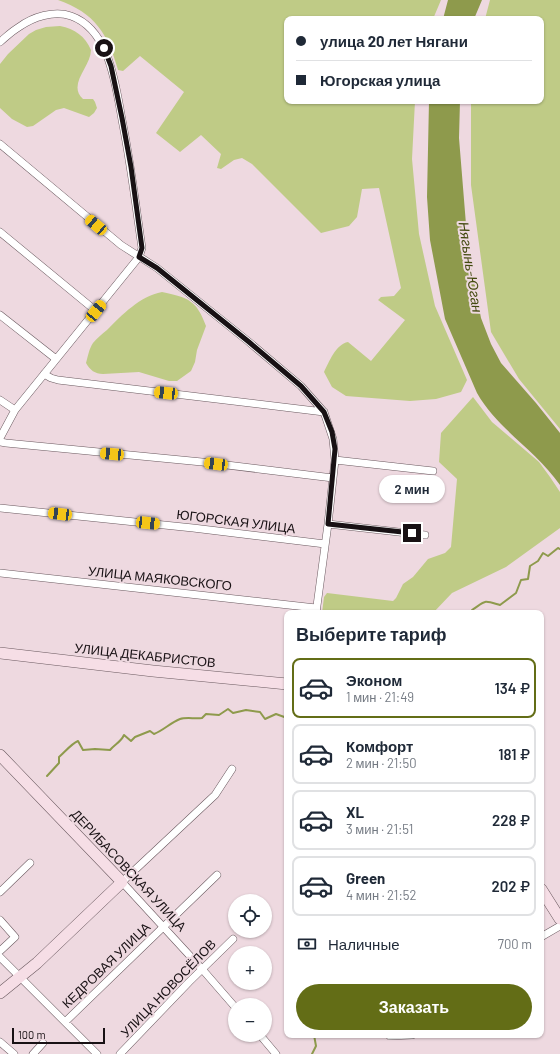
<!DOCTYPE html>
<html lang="ru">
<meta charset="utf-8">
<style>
:root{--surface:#fff;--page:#f2f2f3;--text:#1f2937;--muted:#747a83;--line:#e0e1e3;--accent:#636d16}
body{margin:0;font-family:Barlow,sans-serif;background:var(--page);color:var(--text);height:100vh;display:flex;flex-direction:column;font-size:15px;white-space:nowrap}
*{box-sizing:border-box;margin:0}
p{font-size:13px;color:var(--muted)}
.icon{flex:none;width:22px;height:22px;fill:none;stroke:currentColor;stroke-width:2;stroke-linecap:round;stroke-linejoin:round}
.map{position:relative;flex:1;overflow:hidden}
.details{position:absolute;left:284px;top:610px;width:260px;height:428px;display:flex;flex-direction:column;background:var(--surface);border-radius:8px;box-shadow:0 1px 3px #0004}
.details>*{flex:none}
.top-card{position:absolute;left:284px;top:16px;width:260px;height:88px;border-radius:8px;box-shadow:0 1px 3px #0004;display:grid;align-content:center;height:88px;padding:0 12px;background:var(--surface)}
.tools{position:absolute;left:228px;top:894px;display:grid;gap:8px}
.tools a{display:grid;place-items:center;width:44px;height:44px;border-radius:50%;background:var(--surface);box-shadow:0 1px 3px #0004;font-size:20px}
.scale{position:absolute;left:12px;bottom:10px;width:93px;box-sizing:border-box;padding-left:4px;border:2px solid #181114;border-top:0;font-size:11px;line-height:14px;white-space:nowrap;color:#181114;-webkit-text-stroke:3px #eed9e0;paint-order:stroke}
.end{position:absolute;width:18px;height:18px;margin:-9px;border:5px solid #181114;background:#fff;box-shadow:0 0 0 2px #fff}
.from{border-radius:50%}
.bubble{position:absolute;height:28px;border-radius:14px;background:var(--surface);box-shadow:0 1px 3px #0004;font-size:13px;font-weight:600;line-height:28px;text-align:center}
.car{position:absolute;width:12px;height:24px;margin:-12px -6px;border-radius:5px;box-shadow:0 0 3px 1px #0007;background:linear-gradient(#f5c518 24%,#345 0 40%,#f5c518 0 76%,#345 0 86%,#f5c518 0)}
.top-card b{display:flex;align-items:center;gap:14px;height:38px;font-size:15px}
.top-card b+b{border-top:1px solid var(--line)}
.top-card i{width:10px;height:10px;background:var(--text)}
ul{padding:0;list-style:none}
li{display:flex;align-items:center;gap:12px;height:60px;margin:0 8px 6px;padding:0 4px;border:2px solid var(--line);border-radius:8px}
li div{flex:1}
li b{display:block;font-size:15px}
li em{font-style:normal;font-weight:600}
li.selected{border-color:var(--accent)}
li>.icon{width:36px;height:36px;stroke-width:1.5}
h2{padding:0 12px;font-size:18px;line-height:48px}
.pay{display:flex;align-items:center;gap:10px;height:44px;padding:0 12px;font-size:15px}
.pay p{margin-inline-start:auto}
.primary-button{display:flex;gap:8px;margin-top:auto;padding:8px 12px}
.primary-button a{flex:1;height:46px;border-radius:24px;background:var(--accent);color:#fff;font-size:16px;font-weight:600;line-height:46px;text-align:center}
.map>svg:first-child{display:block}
</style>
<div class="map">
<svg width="560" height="1054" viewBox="0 0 560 1054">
<rect width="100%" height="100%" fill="#eed9e0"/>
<path fill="#bfcb86" d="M 58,0 L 441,0 L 433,19 L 287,19 L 287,101 L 415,101 L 412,159 L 419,234 L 435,306 L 467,380 L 461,392 L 436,399 L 410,401 L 346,396 L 332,387 L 324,372 C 329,362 336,344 348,342 L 371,361 L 405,320 L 378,300 L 381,297 L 394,296 L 401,288 L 379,188 L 362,189 L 357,217 L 349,226 L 321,233 L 252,164 L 242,158 L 234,160 L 221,169 L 217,168 L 221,154 L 201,135 L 180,152 L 156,133 L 184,92 L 140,56 L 123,71 L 118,70 C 108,34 95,13 58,0 Z
M 490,0 L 560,0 L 560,429 L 519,379 L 491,332 L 471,185 L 471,101 L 541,101 L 541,19 L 485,19 Z
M 60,26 C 75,29 85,36 91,50 C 91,67 67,84 83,99 L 93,99 L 95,102 L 97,108 L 94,113 L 89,117 L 64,108 L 56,110 L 33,126 L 27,127 L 12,119 L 0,108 L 0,64 L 8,54 L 29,34 L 36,30 L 46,27 Z
M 162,292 C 188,298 196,299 206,326 L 197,350 L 195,362 L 191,371 L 177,381 L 169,381 L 139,372 L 103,374 C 95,374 90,370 86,363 C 88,356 89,349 93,343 C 97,338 102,334 107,330 C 122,315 140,296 162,292 Z
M 473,397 L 492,422 L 539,462 L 550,477 L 560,492 L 560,528 L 506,567 L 452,593 L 433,613 L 322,613 L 324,597 L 327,593 L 393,601 L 396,598 L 403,584 L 413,577 L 428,559 L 445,553 L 451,547 L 457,479 L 439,462 L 441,433 Z"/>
<path fill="#8e9a4c" d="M 448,0 L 482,0 L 474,19 L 443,19 Z
M 429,101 L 460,101 L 459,138 L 468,249 L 481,318 L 491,344 L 501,363 L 536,403 L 560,433 L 560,485 C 536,450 498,430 477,393 L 445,319 L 430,240 L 427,197 Z"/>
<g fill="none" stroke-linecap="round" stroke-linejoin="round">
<path stroke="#8e9a4c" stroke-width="2" d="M 471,613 L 472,610 C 487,600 483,600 500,605 L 516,593 L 521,580 L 528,579 L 530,566 L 538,561 L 543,553 L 548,556 L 558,548 L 560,549
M 47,776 L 59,763 L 59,757 C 65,752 71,744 78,741 L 83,750 L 95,749 L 110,750 C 115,744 121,742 124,735 L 131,741 L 135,737 L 150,731 L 154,734 C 164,730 170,723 180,719 C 186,717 195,719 202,718 L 206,714 L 219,715 L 228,709 L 233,713 L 246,710 L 260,712 L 265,719 L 276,714 L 287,718
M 287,776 L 286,778 L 287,783
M 312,1054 L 316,1046 L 314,1035"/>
<defs>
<path id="street" d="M 0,42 C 6,37 12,31 19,27 C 33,17 54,10 71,16 C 111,30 116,89 123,125 C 131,166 136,207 142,248 L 139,257 L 15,410 L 0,438
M 0,144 L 121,245 L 157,268 L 249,342 L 301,386 L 324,412 L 333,439 L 335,460 L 328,524 L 316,613
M 0,232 L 96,311
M 0,315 L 56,359
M 44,374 L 51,378 L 58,380 L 324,412
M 0,400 L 15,410
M 0,442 L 6,443 L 202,462 L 333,478
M 335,460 L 433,471
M 0,508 L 193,528 L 325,544
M 328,524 L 425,535
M 0,573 L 316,608
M 232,769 L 215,795 L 122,882 L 202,969 L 235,1007
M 0,892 L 30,863
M 0,920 L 15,937 L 0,951
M 541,937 L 560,926
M 0,957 L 97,1054
M 65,1022 L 217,875
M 260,1035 L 276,1054
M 390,1036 L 412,1035
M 0,1042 L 14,1054
M 33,1054 L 43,1043
M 120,1054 L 189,982 L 233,939"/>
<path id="secondary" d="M 0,653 L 153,671 L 287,684
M 0,755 L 122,882 L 37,963 L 0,993
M 541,889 L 560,919"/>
</defs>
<use href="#street" stroke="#6a595f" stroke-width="8"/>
<use href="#secondary" stroke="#6a595f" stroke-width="12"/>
<use href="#street" stroke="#fff" stroke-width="7"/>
<use href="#secondary" stroke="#f6dee6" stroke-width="11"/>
</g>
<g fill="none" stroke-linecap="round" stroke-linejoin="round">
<path stroke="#181114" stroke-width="5" d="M 104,48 L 111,66 L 122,118 L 131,167 L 142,248 L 139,257 L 157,268 L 249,342 L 301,386 L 324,412 L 332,432 L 335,449 L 328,524 L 412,533"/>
</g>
<g text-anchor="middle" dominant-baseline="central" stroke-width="4" stroke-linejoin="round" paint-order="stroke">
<g font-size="13" fill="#181114" stroke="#eed9e0">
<text transform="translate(236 521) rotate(7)">ЮГОРСКАЯ УЛИЦА</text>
<text transform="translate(160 578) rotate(6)">УЛИЦА МАЯКОВСКОГО</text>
<text transform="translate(145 655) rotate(6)">УЛИЦА ДЕКАБРИСТОВ</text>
<text transform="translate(129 870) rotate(47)">ДЕРИБАСОВСКАЯ УЛИЦА</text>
<text transform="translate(106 965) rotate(-44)">КЕДРОВАЯ УЛИЦА</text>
<text transform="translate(168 988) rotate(-46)">УЛИЦА НОВОСЁЛОВ</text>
</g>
<g font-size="14" font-style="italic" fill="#42490e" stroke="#eed9e0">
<text transform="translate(471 267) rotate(81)">Нягынь-Юган</text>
</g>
</g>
</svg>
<div class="tools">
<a><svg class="icon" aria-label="locate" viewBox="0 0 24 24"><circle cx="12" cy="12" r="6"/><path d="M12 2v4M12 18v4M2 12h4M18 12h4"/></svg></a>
<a>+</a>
<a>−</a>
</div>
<div class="scale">100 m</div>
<i class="end from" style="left:104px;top:48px"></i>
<i class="end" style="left:412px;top:533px"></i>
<div class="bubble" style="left:379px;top:475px;width:66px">2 мин</div>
<i class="car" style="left:96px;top:225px;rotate:310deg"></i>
<i class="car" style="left:96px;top:311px;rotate:39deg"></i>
<i class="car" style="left:166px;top:393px;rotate:276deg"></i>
<i class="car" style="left:112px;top:454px;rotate:275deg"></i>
<i class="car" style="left:216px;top:464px;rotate:277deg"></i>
<i class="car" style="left:60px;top:514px;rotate:277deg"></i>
<i class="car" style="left:148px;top:523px;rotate:96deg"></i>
<div class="top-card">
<b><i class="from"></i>улица 20 лет Нягани</b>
<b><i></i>Югорская улица</b>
</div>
<section class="details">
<h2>Выберите тариф</h2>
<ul>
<li class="selected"><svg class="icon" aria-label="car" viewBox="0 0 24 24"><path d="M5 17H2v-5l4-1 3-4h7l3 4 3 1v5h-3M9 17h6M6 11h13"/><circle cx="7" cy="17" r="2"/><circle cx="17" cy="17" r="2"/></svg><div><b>Эконом</b><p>1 мин · 21:49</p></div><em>134 ₽</em></li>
<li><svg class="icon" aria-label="car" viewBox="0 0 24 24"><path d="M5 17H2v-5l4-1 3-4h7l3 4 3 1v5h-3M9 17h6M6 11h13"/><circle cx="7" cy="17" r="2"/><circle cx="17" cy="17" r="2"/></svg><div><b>Комфорт</b><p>2 мин · 21:50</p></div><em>181 ₽</em></li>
<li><svg class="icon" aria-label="car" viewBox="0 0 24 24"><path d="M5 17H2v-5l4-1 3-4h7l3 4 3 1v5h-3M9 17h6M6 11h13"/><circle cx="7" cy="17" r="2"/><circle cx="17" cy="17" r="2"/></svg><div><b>XL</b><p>3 мин · 21:51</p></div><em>228 ₽</em></li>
<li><svg class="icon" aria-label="car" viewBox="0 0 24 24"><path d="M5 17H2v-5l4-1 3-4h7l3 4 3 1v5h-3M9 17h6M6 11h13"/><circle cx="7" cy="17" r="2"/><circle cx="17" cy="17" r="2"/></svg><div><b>Green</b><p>4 мин · 21:52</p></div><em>202 ₽</em></li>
</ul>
<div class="pay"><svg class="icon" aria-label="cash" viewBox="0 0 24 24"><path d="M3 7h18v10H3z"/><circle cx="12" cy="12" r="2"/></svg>Наличные<p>700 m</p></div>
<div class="primary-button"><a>Заказать</a></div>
</section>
</div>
